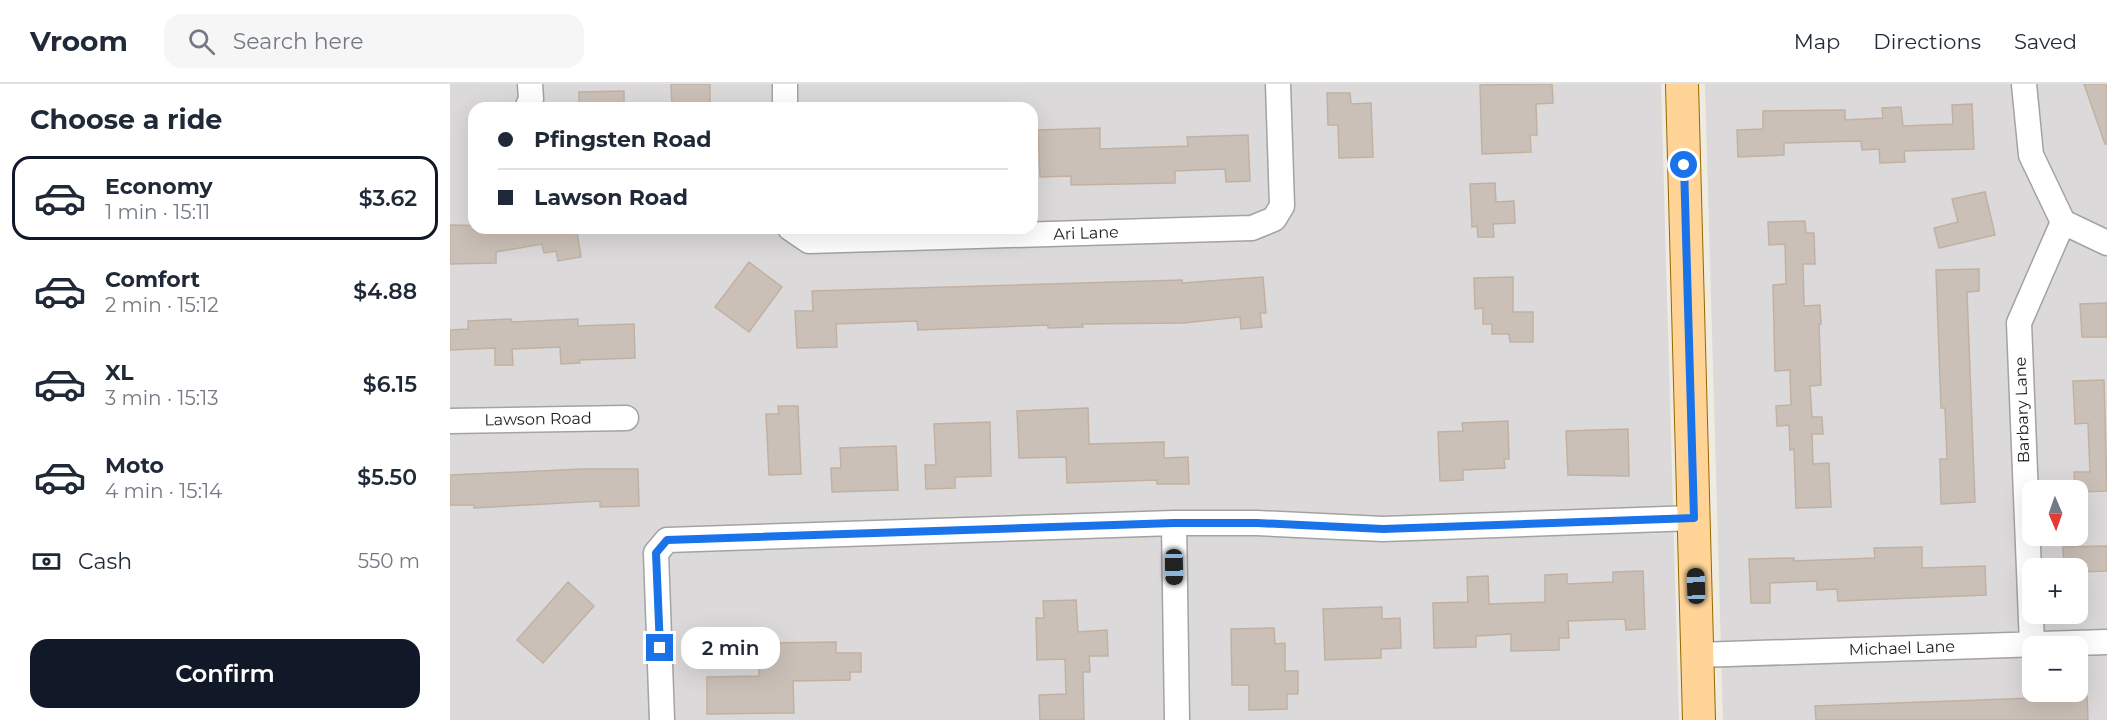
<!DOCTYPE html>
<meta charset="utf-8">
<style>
:root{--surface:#fff;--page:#f6f6f7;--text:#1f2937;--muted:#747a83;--line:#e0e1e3;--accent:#111827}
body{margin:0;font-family:Montserrat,sans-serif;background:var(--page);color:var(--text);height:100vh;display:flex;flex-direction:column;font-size:22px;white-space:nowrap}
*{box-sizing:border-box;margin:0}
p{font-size:20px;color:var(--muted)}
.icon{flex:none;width:33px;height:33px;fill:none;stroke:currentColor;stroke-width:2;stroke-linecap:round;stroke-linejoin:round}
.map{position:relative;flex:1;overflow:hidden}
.sheet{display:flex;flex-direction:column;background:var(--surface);width:450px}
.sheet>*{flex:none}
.banner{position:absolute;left:18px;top:18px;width:570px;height:132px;border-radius:18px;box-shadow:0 6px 24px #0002;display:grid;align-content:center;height:132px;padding:0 30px;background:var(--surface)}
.needle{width:39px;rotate:178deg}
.buttons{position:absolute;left:1572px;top:396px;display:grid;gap:12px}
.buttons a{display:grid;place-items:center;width:66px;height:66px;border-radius:12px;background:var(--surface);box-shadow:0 6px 24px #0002;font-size:30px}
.end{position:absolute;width:27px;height:27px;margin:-14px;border:8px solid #1a73e8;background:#fff;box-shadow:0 0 0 3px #fff}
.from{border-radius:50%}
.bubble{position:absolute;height:42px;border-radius:18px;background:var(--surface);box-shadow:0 6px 24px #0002;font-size:20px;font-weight:600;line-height:42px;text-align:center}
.car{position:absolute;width:18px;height:36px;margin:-18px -9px;border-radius:8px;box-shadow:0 0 4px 2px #0007;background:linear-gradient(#222 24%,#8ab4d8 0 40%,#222 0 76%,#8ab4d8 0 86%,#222 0)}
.banner b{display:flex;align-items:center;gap:21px;height:57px;font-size:22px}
.banner b+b{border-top:2px solid var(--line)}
.banner i{width:15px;height:15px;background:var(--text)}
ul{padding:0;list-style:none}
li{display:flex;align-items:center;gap:18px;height:84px;margin:0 12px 9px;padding:0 18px;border:3px solid transparent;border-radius:18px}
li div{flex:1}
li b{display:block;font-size:22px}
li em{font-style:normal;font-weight:600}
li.current{border-color:var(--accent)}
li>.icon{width:54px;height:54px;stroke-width:1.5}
h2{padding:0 30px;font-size:27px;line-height:72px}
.pay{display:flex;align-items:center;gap:15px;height:66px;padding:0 30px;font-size:22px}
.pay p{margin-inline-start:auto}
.primary-button{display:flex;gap:12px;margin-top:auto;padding:12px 30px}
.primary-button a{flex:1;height:69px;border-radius:18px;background:var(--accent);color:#fff;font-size:24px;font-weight:600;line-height:69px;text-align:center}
header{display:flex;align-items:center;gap:36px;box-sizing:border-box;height:84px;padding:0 30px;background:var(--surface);border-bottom:2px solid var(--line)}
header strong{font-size:28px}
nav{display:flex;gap:33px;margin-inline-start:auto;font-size:21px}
.search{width:420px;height:54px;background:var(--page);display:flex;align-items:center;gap:15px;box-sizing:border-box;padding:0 21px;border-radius:18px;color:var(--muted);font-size:22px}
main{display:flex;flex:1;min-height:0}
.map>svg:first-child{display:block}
</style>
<header>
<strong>Vroom</strong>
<div class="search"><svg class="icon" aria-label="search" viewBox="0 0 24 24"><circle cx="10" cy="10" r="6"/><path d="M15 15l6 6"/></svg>Search here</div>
<nav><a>Map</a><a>Directions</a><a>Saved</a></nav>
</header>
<main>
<section class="sheet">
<h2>Choose a ride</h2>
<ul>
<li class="current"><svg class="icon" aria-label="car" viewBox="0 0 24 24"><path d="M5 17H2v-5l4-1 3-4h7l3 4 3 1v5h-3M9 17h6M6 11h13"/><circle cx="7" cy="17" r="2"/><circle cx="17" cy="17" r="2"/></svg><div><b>Economy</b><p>1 min · 15:11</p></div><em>$3.62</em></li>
<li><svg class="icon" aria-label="car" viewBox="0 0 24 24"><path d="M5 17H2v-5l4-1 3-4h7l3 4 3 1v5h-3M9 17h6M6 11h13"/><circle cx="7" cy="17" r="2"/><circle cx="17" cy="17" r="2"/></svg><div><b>Comfort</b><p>2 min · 15:12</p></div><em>$4.88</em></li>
<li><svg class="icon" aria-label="car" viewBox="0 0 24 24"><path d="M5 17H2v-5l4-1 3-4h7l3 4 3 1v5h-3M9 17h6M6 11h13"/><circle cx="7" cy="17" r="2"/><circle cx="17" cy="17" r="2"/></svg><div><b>XL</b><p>3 min · 15:13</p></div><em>$6.15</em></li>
<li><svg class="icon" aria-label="car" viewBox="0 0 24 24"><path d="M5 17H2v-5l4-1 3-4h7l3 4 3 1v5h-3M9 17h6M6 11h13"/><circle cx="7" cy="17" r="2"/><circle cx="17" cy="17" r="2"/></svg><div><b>Moto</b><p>4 min · 15:14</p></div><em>$5.50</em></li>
</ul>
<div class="pay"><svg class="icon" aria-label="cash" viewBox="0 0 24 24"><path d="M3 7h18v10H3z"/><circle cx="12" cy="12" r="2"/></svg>Cash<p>550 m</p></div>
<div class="primary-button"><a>Confirm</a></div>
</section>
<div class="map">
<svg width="1657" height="636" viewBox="0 0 1657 636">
<rect width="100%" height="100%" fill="#efebe1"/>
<path fill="#dbd9d9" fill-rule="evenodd" d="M 0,0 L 1211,0 L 1229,636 L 0,636 ZM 24,24 L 582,24 L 582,144 L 24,144 Z
M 1255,0 L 1657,0 L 1657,636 L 1273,636 ZM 1582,406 L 1628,406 L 1628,452 L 1582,452 ZM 1582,484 L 1628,484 L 1628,530 L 1582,530 ZM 1582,562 L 1628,562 L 1628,608 L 1582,608 Z"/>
<path fill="#cbc0b7" stroke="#c2b1a2" stroke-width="1.5" d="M 221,0 L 260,0 L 260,24 L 222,24 Z
M 1102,0 L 1103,19 L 1086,20 L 1087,51 L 1080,51 L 1081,68 L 1032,70 L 1030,1 Z
M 1634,0 L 1657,0 L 1657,60 L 1655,60 Z
M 174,7 L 174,24 L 129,24 L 129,8 Z
M 877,9 L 900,9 L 901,20 L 921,19 L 923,73 L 889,74 L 888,41 L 878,41 Z
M 1522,20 L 1524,65 L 1454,67 L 1455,78 L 1430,79 L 1429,65 L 1412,66 L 1411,57 L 1334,59 L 1334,71 L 1288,73 L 1287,46 L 1313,45 L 1313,27 L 1395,26 L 1395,36 L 1433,34 L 1432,24 L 1451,23 L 1453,42 L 1503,40 L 1502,21 Z
M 650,44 L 650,65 L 738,62 L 737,53 L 798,51 L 800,97 L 776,98 L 775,85 L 725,87 L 725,99 L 621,101 L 621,92 L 590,93 L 588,46 Z
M 1045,99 L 1046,118 L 1064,117 L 1065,139 L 1043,140 L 1044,153 L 1028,153 L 1027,142 L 1022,143 L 1020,100 Z
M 1535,108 L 1545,151 L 1489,164 L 1484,144 L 1508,138 L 1502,115 Z
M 1355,137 L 1356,149 L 1364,149 L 1365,180 L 1353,180 L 1354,222 L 1370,221 L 1371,240 L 1369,240 L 1371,301 L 1360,302 L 1362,333 L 1372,333 L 1373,350 L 1362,350 L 1363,380 L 1379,379 L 1381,423 L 1346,424 L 1344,365 L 1340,366 L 1339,341 L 1327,342 L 1326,322 L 1341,321 L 1340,286 L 1325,287 L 1323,201 L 1336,200 L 1335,160 L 1319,161 L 1318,138 Z
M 0,141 L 115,144 L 116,150 L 127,148 L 131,173 L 108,177 L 106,167 L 94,169 L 92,160 L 46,168 L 46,179 L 0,180 Z
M 299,178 L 332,203 L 299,248 L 265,223 Z
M 1529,185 L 1529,207 L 1517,208 L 1525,418 L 1491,420 L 1490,375 L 1497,375 L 1495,324 L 1491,324 L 1486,186 Z
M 813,193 L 816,229 L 810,229 L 812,243 L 791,245 L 790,233 L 733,239 L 632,240 L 633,243 L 598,244 L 598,241 L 468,246 L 467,237 L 386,240 L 387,263 L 347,264 L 345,227 L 363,227 L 362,207 L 732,196 L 732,199 Z
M 1063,193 L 1063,228 L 1083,228 L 1083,258 L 1060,258 L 1059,250 L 1042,250 L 1042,240 L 1033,240 L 1033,224 L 1025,225 L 1024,194 Z
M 1657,219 L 1657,253 L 1632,253 L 1630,220 Z
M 61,235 L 62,238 L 128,235 L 128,242 L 184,240 L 185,274 L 129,276 L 130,279 L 111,280 L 110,263 L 62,265 L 63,281 L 45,281 L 45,264 L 0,266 L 0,246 L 18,245 L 18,237 Z
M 1654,296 L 1657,407 L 1628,408 L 1625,406 L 1624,388 L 1640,388 L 1638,339 L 1625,340 L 1623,297 Z
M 328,322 L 348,322 L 351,390 L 319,391 L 316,330 L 329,330 Z
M 638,324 L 639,360 L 714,358 L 714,374 L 738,373 L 739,400 L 707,400 L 707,396 L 617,399 L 616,373 L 569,374 L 567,327 Z
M 1058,337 L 1059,375 L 1054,375 L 1055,384 L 1013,386 L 1013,396 L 990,397 L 988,348 L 1013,347 L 1012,339 Z
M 540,338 L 541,392 L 505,393 L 505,404 L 476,405 L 475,381 L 486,381 L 484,340 Z
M 1178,345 L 1179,392 L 1118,391 L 1116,347 Z
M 446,362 L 448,406 L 382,408 L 381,384 L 391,384 L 390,364 Z
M 133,385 L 188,385 L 189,422 L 150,423 L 150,417 L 24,424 L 24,421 L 0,421 L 0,391 Z
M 1657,462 L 1657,487 L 1628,488 L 1628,484 L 1614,484 L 1613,463 Z
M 1472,463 L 1472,484 L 1535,482 L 1536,511 L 1388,517 L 1387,505 L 1367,506 L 1367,497 L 1320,499 L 1320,519 L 1301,519 L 1299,475 L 1344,474 L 1344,477 L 1425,474 L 1424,464 Z
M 1193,487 L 1195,545 L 1176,546 L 1175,535 L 1118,537 L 1119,554 L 1109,554 L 1109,566 L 1061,567 L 1061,550 L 1026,552 L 1026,563 L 984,564 L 983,519 L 1018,518 L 1017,493 L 1038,492 L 1039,520 L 1095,518 L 1095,491 L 1117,490 L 1117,500 L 1163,498 L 1163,488 Z
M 118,498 L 144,522 L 93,579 L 67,556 Z
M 626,516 L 628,548 L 657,546 L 658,572 L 639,572 L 640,588 L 633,588 L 634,636 L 590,636 L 589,611 L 616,610 L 615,575 L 587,576 L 586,534 L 594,534 L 593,517 Z
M 932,523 L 932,535 L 950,534 L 951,564 L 931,565 L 931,574 L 875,576 L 873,525 Z
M 824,544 L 825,560 L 835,559 L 835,587 L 848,587 L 848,610 L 837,610 L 837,625 L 799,626 L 799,601 L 782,601 L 781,545 Z
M 386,558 L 386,569 L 411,569 L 411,588 L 400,588 L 400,596 L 343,597 L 344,629 L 257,630 L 257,593 L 309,592 L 309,578 L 321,578 L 321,559 Z
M 1637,612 L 1638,636 L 1366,636 L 1365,622 Z"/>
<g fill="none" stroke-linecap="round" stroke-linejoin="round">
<defs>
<path id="minor" d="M 335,0 L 335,24
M 1574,0 L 1581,71 L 1613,138 L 1657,159
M 77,24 L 81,15 L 80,0
M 340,144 L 359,157 L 802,144 L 824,135 L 832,122 L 828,0
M 0,337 L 176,334
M 724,439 L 727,636
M 1582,560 L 1569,239 L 1613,138
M 1247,571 L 1657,558
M 212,636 L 206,469 L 217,456 L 724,439 L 807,439 L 933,445 L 1244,434"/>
<path id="major" d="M 1232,0 L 1249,636"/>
</defs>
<use href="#minor" stroke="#a3a3a3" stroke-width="27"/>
<use href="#major" stroke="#956700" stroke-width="34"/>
<use href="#minor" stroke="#fff" stroke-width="24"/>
<use href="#major" stroke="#ffd496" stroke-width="32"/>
</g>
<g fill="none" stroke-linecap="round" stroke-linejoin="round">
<path stroke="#1a73e8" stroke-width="8" d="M 210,564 L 206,469 L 217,456 L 724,439 L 807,439 L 933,445 L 1244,434 L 1234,81"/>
</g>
<g text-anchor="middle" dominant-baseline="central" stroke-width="6" stroke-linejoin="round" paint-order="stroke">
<g font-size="16" fill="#1c1c1c" stroke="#fff">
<text transform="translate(636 149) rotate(-2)">Ari Lane</text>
<text transform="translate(1572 326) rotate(-92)">Barbary Lane</text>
<text transform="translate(88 335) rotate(-1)">Lawson Road</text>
<text transform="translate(1452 564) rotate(-2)">Michael Lane</text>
</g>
</g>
</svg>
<div class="buttons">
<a><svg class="needle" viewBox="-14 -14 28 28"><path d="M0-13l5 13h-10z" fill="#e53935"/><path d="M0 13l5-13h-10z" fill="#747a83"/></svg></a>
<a>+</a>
<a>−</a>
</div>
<i class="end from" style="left:1234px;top:81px"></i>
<i class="end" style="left:210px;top:564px"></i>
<div class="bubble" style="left:231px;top:543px;width:99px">2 min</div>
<i class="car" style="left:724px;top:483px;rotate:179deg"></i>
<i class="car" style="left:1246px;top:502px;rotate:358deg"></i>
<div class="banner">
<b><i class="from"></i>Pfingsten Road</b>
<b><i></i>Lawson Road</b>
</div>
</div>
</main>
